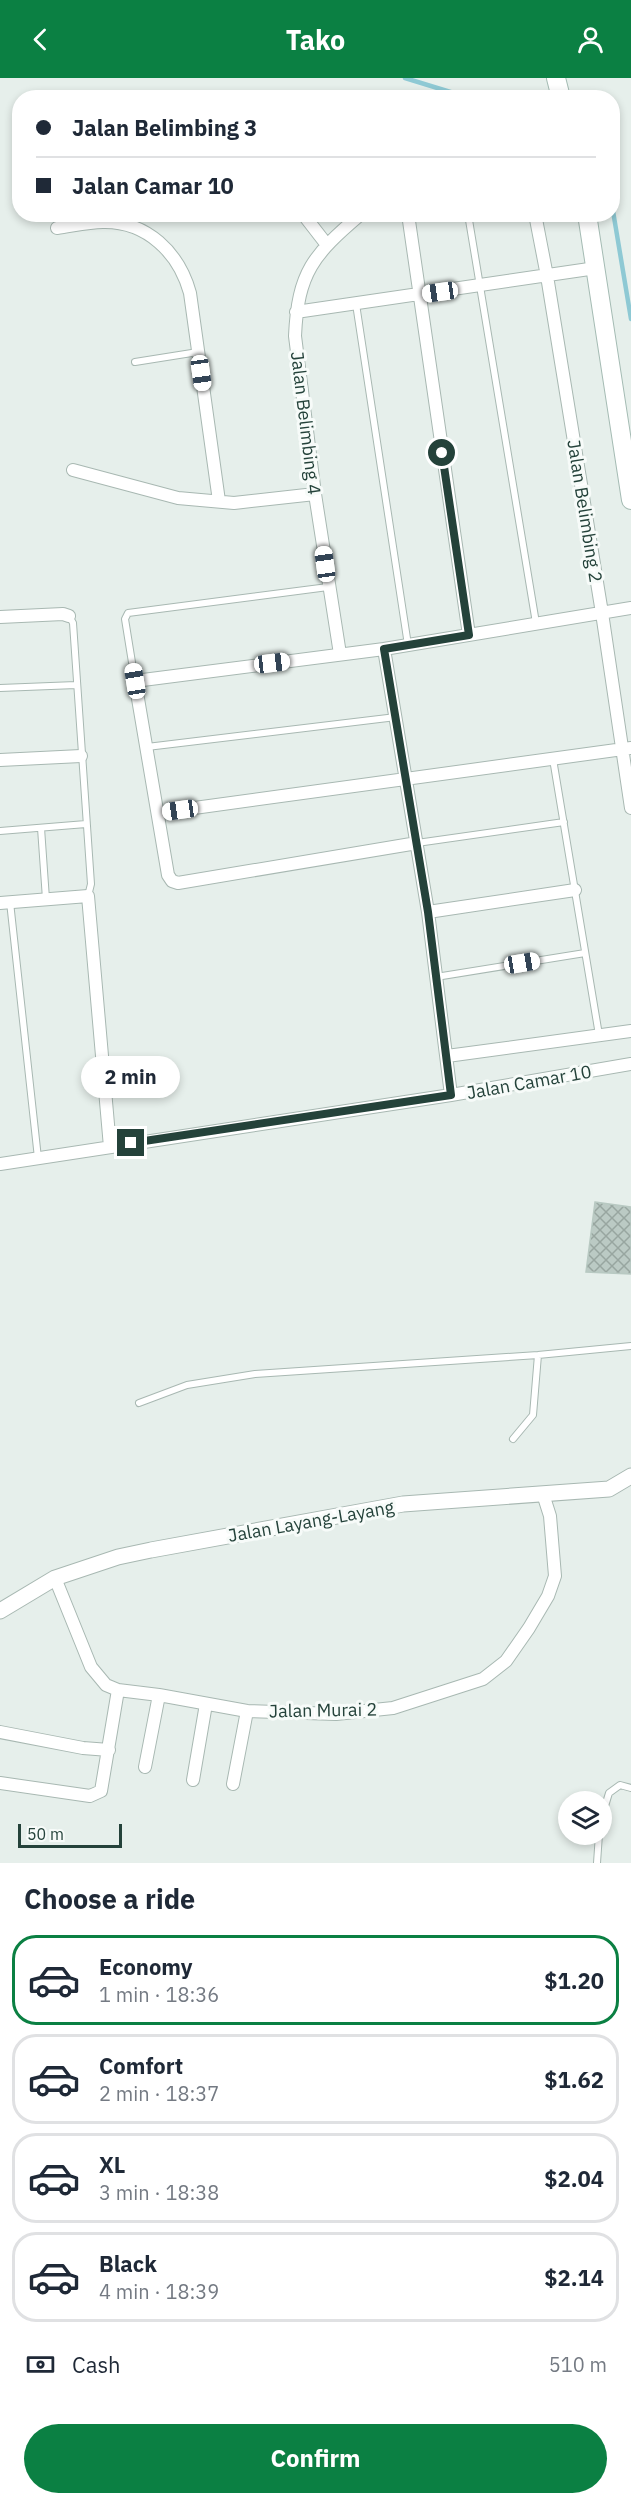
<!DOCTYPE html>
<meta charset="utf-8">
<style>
:root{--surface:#fff;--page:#f6f6f7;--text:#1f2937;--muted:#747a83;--line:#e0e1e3;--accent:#0b8043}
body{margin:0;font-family:"IBM Plex Sans",sans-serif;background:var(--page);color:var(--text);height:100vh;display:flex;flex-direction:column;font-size:22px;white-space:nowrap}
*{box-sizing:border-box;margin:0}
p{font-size:20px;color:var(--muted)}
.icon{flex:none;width:33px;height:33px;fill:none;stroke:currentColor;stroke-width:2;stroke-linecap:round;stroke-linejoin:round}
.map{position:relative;height:1785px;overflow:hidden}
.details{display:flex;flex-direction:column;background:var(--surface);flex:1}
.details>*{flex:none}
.guide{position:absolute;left:12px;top:12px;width:608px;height:132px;border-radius:24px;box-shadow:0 3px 9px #0003;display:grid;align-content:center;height:132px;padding:0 24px;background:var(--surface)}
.tools{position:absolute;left:558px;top:1713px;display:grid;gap:12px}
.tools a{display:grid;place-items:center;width:54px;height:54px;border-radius:50%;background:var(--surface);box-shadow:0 3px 9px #0003;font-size:30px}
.scale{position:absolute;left:18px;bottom:15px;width:104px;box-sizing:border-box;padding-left:6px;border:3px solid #24423a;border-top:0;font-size:16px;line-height:21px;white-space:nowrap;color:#24423a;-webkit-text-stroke:4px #f7fbf9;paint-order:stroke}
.end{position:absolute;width:27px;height:27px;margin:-14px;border:8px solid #24423a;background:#fff;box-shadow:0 0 0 3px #fff}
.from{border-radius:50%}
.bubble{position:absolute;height:42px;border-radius:21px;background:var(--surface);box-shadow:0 3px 9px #0003;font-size:20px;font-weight:700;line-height:42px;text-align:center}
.car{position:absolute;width:18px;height:36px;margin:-18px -9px;border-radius:8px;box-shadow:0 0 4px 2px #0007;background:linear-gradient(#fff 24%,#345 0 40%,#fff 0 76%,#345 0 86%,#fff 0)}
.guide b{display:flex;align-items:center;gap:21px;height:57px;font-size:22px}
.guide b+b{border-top:2px solid var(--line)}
.guide i{width:15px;height:15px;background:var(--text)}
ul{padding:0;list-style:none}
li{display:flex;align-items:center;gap:18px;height:90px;margin:0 12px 9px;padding:0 12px;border:3px solid var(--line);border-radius:24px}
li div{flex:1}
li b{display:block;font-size:22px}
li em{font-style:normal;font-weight:700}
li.on{border-color:var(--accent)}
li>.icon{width:54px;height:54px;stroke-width:1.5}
h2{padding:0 24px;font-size:27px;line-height:72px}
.pay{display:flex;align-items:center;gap:15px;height:66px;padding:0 24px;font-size:22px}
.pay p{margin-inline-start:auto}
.button{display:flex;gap:12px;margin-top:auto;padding:12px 24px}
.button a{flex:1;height:69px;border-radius:36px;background:var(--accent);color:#fff;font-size:24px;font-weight:700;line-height:69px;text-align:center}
header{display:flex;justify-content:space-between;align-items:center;height:78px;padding:0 24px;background:var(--accent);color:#fff;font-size:27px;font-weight:700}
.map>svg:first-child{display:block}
</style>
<header><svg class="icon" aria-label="back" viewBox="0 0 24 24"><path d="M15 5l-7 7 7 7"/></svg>Tako<svg class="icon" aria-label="person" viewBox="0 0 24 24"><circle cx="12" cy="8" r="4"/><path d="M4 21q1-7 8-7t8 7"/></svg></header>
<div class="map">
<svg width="631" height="1785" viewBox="0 0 631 1785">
<defs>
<pattern id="building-cross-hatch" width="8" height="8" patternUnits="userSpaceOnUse" patternTransform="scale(1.5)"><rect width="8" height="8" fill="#bbcac4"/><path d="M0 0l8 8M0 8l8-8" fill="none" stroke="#98a6a0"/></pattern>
</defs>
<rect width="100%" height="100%" fill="#e6efeb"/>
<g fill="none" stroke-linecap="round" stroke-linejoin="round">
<path stroke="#8ec9d4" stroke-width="4.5" d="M 405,0 L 470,20
M 612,127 L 631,241"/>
</g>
<path fill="url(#building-cross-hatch)" stroke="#b8c9c2" stroke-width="1.5" d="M 595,1124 L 631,1129 L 631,1196 L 586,1194 Z"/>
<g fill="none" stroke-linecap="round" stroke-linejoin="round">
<defs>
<path id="service" d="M 468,136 L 536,545
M 356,226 L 408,567
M 135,284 L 198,274
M 69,538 L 73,545 L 91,806 L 88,818
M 135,603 L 125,541 L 128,535 L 328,509
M 0,610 L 76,607
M 147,669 L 396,639
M 553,681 L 599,957
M 41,750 L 46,821
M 0,753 L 86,746
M 417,765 L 564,744
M 10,824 L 38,1080
M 436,899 L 585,875
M 139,1325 L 187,1307 L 255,1296 L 538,1277 L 631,1268
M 513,1361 L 533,1337 L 538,1277
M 602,1738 L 609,1715 L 620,1707 L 631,1710
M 597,1785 L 599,1756"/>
<path id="minor" d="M 303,136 L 327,167
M 408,136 L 469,557
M 535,136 L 547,198 L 602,535 L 631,730
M 57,150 C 72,148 88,144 103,144 C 147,143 179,175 190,215 L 219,423
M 296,234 L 596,190
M 73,392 L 178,420 L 234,425 L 315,416
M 0,539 L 63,536 L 69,538
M 384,571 L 428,834 L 451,1017
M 340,576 L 315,416 L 295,258 C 298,194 313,177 361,136
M 0,682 L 81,678
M 158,735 L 631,670
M 417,765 L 178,805 L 172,803 L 168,797 L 135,603 L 384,571 L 631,530
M 0,825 L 88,818 L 110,1069
M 428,834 L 575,812
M 447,978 L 631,953
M 0,1086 L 451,1017 L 631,986
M 55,1500 L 91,1589 L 106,1607 L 118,1612 L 159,1617 L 247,1633 L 336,1636 L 393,1630 L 483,1601 L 506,1583 L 529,1550 L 548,1518 L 555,1498 L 550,1438 L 543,1416
M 0,1654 L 83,1670 L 109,1672
M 145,1689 L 159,1617
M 193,1702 L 206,1626
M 0,1705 L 90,1718 L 101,1713 L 118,1612
M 233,1706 L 247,1633"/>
<path id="tertiary" d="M 0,1533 L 55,1500 L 118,1479 L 151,1472 L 403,1426 L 609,1411 L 631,1398"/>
<path id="secondary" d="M 556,0 L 561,20
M 587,136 L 631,422"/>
</defs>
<use href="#service" stroke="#a8b8b2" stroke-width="8"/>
<use href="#minor" stroke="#a8b8b2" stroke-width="14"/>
<use href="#tertiary" stroke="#a8b8b2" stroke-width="17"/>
<use href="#secondary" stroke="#a4bbb3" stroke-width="20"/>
<use href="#service" stroke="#fff" stroke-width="6"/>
<use href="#minor" stroke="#fff" stroke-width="12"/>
<use href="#tertiary" stroke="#fff" stroke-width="15"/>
<use href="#secondary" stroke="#fff" stroke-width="18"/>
</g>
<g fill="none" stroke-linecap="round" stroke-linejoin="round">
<path stroke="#24423a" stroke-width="8" d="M 131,1065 L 451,1017 L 428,834 L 384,571 L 469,557 L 442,375"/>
</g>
<g text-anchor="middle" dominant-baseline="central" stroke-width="6" stroke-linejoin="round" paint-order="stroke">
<g font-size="18" fill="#24423a" stroke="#f7fbf9">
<text transform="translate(306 345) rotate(83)">Jalan Belimbing 4</text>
<text transform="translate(585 433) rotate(81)">Jalan Belimbing 2</text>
<text transform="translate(529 1004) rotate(-10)">Jalan Camar 10</text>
<text transform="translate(311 1443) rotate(-10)">Jalan Layang-Layang</text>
<text transform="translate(323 1632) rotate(-1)">Jalan Murai 2</text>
</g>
</g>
</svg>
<div class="tools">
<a><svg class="icon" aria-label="layers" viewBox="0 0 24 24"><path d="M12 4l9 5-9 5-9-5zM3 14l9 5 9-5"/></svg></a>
</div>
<div class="scale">50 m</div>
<i class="end from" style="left:442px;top:375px"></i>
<i class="end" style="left:131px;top:1065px"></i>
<div class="bubble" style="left:81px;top:978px;width:99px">2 min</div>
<i class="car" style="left:440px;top:214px;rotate:262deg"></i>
<i class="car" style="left:201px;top:295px;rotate:172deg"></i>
<i class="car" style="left:325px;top:486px;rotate:352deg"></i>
<i class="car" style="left:272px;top:585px;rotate:83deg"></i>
<i class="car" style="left:135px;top:603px;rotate:351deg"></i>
<i class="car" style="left:180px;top:732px;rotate:262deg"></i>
<i class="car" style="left:522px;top:885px;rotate:81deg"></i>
<div class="guide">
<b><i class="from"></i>Jalan Belimbing 3</b>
<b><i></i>Jalan Camar 10</b>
</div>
</div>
<section class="details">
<h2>Choose a ride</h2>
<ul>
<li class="on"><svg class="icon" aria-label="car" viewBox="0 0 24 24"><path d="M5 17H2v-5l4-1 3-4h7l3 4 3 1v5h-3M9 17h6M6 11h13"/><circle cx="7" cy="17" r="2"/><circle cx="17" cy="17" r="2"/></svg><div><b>Economy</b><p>1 min · 18:36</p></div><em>$1.20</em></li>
<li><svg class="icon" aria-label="car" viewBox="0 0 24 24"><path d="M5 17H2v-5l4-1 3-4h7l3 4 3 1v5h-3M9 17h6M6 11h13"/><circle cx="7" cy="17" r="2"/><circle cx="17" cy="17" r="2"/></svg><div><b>Comfort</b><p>2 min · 18:37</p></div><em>$1.62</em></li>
<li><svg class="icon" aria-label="car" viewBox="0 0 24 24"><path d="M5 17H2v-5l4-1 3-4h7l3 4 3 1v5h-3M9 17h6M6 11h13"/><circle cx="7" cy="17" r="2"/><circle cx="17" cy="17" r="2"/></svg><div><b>XL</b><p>3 min · 18:38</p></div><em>$2.04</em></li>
<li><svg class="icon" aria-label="car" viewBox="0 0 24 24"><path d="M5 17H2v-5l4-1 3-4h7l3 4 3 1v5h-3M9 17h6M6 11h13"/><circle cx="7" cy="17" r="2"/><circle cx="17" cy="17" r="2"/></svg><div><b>Black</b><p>4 min · 18:39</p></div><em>$2.14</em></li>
</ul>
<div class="pay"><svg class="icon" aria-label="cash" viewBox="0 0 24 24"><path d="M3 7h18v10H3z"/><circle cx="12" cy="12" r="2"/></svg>Cash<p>510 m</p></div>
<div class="button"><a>Confirm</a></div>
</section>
